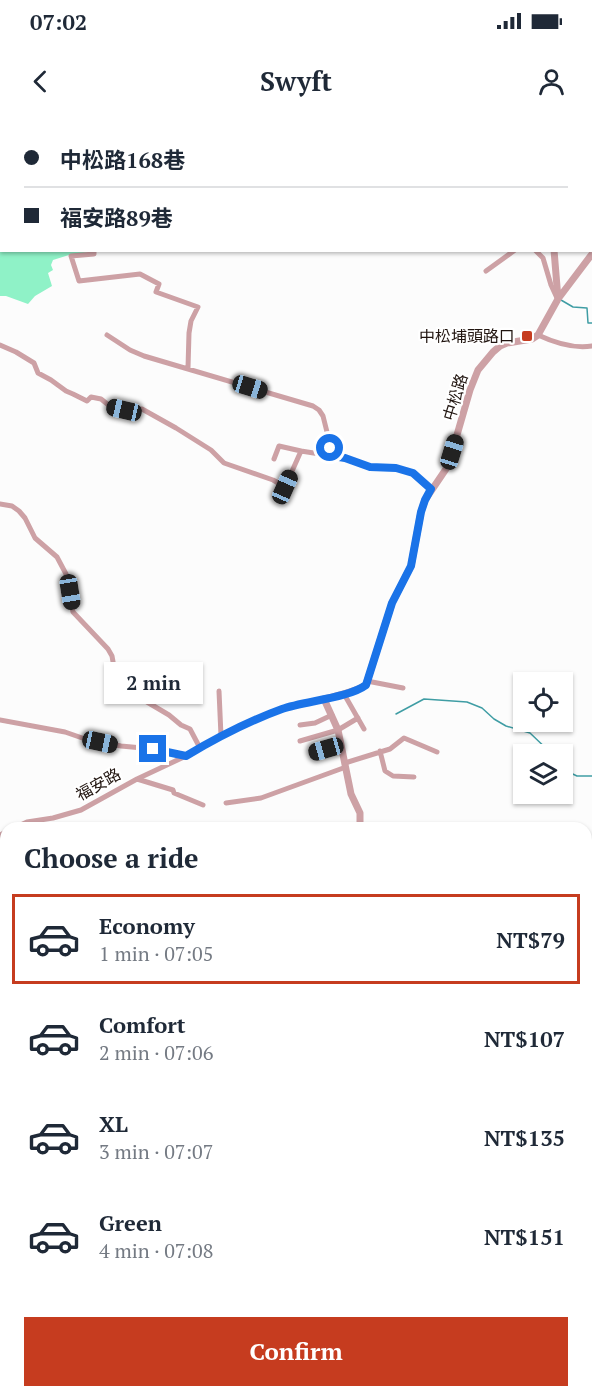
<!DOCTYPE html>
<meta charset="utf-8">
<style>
:root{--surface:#fff;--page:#f6f6f7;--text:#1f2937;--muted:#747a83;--line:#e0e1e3;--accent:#c63c1f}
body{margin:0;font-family:"PT Serif","Noto Sans TC",serif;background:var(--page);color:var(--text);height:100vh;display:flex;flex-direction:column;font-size:22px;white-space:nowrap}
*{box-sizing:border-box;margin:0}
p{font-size:20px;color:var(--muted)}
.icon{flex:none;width:33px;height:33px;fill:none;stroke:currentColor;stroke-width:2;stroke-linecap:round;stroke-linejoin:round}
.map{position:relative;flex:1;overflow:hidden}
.sheet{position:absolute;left:0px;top:702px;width:592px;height:576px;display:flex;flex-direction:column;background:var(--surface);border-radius:18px 18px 0 0;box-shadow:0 2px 4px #0004}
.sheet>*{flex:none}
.guide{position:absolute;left:0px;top:0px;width:592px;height:132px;box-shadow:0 2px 4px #0004;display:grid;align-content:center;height:132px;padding:0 24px;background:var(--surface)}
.fabs{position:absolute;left:513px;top:552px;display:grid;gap:12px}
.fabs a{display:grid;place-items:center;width:60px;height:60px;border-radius:0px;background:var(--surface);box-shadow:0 2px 4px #0004;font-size:30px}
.end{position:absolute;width:27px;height:27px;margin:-14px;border:8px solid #1a73e8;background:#fff;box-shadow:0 0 0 3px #fff}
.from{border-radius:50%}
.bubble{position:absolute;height:42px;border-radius:0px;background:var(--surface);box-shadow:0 2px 4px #0004;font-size:20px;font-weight:700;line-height:42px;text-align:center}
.car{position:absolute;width:18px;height:36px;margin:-18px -9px;border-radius:8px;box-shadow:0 0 4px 2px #0007;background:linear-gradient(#222 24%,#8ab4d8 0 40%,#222 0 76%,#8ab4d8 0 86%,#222 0)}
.guide b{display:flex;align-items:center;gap:21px;height:57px;font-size:22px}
.guide b+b{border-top:2px solid var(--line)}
.guide i{width:15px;height:15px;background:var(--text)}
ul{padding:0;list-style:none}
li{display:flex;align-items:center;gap:18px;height:90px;margin:0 12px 9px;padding:0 12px;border:3px solid transparent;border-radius:0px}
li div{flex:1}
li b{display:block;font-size:22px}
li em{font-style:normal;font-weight:700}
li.active{border-color:var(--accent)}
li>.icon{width:54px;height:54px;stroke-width:1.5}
h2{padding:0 24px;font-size:27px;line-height:72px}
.action{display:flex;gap:12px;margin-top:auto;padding:12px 24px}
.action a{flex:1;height:69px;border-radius:0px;background:var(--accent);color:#fff;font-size:24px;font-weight:700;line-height:69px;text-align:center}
.status{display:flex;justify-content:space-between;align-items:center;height:42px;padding:0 30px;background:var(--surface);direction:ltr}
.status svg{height:16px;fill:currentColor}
header{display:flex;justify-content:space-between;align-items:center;height:78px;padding:0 24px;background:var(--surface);font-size:27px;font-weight:700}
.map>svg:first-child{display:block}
</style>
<div class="status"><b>07:02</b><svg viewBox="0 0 49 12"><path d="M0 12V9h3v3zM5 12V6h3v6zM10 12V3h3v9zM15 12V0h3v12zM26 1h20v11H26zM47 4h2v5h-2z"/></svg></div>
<header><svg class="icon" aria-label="back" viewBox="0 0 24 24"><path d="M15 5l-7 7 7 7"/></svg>Swyft<svg class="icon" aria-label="person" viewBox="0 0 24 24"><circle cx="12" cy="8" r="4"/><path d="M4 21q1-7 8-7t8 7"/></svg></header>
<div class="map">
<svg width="592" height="1278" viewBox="0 0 592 1278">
<rect width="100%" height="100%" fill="#fcfcfc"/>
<path fill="#8ff2c7" d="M 1,97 L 2,130 L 90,131 L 90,132 L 69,135 L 53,140 L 51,145 L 53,150 L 48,153 L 52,166 L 35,176 L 28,184 L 6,176 L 0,176 L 0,98 Z"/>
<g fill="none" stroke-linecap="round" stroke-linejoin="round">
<path stroke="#3f9da4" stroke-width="1.5" d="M 501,0 L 502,2
M 591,36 L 592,36
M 561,180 L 573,187 L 587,188 L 588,203 L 592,203
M 396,594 L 424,579 L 467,582 L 482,588 L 494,599 L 506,606 L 530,613 L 552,634
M 562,649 L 577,656 L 592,656
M 586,935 L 592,936"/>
<path stroke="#4cd7e4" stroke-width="9" d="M 0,1140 L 6,1142
M 586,1220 L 592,1218
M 278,1272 L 284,1278
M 418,1278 L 432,1272"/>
<path stroke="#cda1a5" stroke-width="5" d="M 336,0 L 337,2
M 437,0 L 445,2
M 420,2 L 426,0
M 486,2 L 486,0
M 94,130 L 94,134 L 71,136 L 79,161 L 140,154 L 159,164 L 156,172 L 198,187 L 191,201 L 189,213 L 188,248
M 535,130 L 543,138 L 551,165 L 557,178
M 486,151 L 515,130
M 107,215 L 130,230 L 144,236 L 313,286 L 319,290 L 323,296 L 333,336
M 538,215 C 555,223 573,229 592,226
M 0,225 L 16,232 L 34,243 L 38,253 L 51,260 L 66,271 L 73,274 L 87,281 L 91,277 L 101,279 L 111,287 L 124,290 L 142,289 L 176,308 L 211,330 L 224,343 L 273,360 L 285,367 L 301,331 L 345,338 L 370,347 L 396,348 L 413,353 L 431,369
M 274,339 L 279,326 L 301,331
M 0,384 L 12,386 L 19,391 L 25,398 L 35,418 L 57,437 L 66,454 L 73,492 L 108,529 L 112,536 L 115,553 L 126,565 L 147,582 L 169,595 L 181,605 L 190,609 L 200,628
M 367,561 L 403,568
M 219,571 L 221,616
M 344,574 L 364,609
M 0,600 L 65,612 L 88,620 L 121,626 L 153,629 L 185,635
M 300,605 L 315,603 L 332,595
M 300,621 L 338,610 L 358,598
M 380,631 L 385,651 L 393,656 L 414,657
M 312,633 L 340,625
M 345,643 L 390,629 L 404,618 L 437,632
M 137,659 L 173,670 L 174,673 L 203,685
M 226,683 L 261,678 L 346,647
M 14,708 L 27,702 L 53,698 L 81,690 L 137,659 L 186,636 L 221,616 L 256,600 L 282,589 L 324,579
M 0,715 L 6,712
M 586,1107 L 592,1105
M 586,1205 L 592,1204
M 325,1272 L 343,1278
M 360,1278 L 376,1272"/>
<path stroke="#cda1a5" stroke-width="7" d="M 36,2 L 37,0
M 540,2 L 540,0
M 0,50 L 2,48
M 558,179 L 592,134
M 360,708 L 360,693 L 351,674 L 338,610 L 324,579 C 338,575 354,573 366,565 L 392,483 L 411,446 L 421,392 L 425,380 L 448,346 L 470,270 L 478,250 L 493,232 L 500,226 L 507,223 L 532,219 L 538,215 L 558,179 L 554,130
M 586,733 L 592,732
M 0,870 L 6,867
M 429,1272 L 431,1278"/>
</g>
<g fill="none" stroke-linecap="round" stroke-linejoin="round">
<path stroke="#1a73e8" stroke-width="8" d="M 153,629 L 186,636 C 216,618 249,601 282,589 C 304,581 349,578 366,565 L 392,483 L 411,446 L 421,392 L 425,380 L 431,369 L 413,353 L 396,348 L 370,347 L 345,338 L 333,336 L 330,328"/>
</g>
<rect fill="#c63c1f" stroke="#fff" stroke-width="2" x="521" y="210" width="12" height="12" rx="3"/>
<g text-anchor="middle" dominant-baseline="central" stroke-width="4.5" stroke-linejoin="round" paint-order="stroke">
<g font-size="16" fill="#211510" stroke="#fff" text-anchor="end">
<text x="515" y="216">中松埔頭路口</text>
</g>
<g font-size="16" fill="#211510" stroke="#fff">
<text transform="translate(455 277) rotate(-73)">中松路</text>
<text transform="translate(98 664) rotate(-29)">福安路</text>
</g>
</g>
</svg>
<div class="fabs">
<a><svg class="icon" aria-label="locate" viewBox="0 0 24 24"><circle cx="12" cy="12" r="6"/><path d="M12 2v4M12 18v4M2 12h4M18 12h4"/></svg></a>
<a><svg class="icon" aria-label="layers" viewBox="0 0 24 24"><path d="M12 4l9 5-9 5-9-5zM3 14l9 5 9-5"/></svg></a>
</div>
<i class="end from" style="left:330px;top:328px"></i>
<i class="end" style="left:153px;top:629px"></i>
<div class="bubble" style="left:104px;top:542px;width:99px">2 min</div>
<i class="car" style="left:250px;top:267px;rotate:107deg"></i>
<i class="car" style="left:124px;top:290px;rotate:283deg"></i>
<i class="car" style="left:452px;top:332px;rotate:17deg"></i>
<i class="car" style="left:285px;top:367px;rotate:24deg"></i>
<i class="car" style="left:70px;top:472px;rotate:171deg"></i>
<i class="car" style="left:100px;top:622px;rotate:102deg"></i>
<i class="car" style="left:326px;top:629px;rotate:254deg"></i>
<div class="guide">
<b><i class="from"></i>中松路168巷</b>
<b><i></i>福安路89巷</b>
</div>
<section class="sheet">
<h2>Choose a ride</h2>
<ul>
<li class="active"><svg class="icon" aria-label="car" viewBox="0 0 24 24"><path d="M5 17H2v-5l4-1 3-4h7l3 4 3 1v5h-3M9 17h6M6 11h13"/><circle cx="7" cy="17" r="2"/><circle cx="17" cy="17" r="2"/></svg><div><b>Economy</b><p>1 min · 07:05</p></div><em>NT$79</em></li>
<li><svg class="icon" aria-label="car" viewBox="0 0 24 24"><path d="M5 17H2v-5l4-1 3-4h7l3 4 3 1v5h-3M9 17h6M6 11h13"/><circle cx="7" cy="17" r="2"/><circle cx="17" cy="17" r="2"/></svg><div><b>Comfort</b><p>2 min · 07:06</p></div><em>NT$107</em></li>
<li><svg class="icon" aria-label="car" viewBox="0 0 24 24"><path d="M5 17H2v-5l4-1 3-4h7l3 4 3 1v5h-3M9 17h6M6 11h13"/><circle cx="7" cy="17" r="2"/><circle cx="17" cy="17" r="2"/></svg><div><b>XL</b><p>3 min · 07:07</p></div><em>NT$135</em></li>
<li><svg class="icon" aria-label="car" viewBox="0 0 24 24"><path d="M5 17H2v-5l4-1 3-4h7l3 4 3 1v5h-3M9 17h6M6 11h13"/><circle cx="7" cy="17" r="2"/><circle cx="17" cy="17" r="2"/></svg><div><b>Green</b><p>4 min · 07:08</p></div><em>NT$151</em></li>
</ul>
<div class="action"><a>Confirm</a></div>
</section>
</div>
